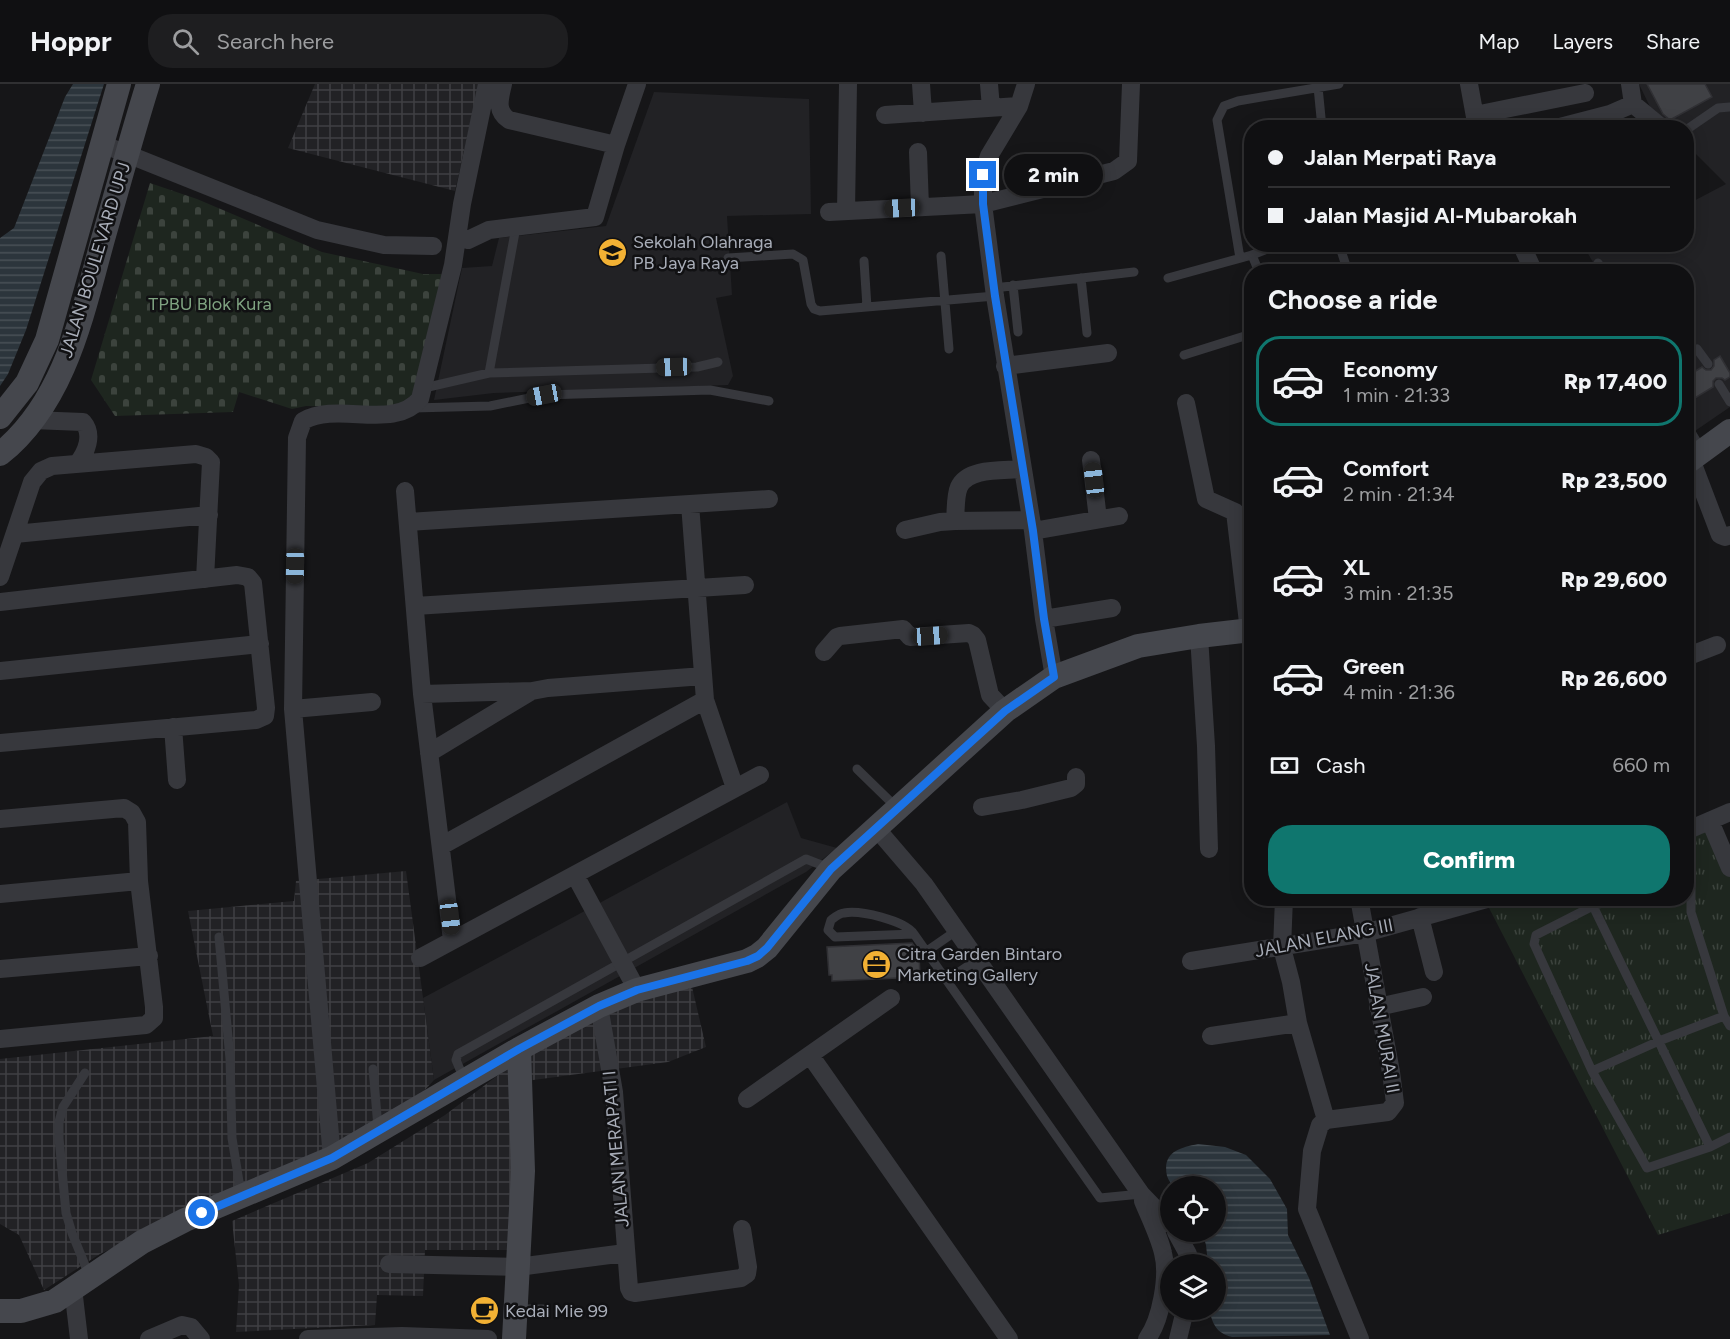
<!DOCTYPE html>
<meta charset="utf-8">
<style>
:root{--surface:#101012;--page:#1e1e20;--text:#f1f3f6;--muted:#9c9d9f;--line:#303032;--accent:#0f766e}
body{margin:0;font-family:Figtree,sans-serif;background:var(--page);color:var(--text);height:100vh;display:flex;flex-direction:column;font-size:22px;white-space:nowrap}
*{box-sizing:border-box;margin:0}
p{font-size:20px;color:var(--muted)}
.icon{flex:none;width:33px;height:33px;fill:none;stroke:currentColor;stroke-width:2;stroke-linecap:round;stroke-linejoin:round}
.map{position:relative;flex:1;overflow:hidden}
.panel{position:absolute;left:1244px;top:180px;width:450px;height:642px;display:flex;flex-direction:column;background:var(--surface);border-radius:24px;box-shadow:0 3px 15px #0003,0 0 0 2px var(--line)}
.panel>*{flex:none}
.banner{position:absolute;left:1244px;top:36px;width:450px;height:132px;border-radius:24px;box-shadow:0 3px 15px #0003,0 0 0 2px var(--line);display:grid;align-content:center;height:132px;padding:0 24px;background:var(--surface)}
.buttons{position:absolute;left:1160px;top:1092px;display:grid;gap:12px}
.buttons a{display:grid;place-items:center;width:66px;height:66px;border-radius:50%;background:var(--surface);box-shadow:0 3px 15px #0003,0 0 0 2px var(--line);font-size:30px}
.end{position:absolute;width:27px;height:27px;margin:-14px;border:8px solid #1a73e8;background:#fff;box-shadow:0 0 0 3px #fff}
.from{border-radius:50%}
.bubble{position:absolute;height:42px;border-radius:21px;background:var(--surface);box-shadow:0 3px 15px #0003,0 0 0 2px var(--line);font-size:20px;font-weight:800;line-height:42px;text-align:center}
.car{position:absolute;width:18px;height:36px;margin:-18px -9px;border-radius:8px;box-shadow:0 0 4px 2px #0007;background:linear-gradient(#222 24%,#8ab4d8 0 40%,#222 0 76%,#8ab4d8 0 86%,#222 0)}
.banner b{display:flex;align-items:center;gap:21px;height:57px;font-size:22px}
.banner b+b{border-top:2px solid var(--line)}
.banner i{width:15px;height:15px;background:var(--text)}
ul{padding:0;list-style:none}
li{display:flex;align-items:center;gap:18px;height:90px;margin:0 12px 9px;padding:0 12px;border:3px solid transparent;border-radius:24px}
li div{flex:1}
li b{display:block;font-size:22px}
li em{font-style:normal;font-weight:800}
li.current{border-color:var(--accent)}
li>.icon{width:54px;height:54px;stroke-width:1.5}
h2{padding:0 24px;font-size:27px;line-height:72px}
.pay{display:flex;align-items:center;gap:15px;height:66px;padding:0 24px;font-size:22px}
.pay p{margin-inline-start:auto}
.cta{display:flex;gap:12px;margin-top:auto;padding:12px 24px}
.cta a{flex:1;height:69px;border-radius:24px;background:var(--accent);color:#fff;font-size:24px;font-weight:800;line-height:69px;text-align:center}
header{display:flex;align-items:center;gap:36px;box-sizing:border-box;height:84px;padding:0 30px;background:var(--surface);border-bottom:2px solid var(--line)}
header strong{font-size:28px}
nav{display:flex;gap:33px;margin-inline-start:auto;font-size:21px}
.search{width:420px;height:54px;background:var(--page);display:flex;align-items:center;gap:15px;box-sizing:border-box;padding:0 21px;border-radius:24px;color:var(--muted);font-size:22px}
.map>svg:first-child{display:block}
</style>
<header>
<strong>Hoppr</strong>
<div class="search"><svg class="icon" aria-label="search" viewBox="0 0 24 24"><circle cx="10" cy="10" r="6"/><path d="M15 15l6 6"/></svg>Search here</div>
<nav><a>Map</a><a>Layers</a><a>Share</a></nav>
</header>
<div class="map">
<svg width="1730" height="1255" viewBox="0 0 1730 1255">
<defs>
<pattern id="industrial-grid" width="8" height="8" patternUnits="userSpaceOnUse" patternTransform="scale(1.5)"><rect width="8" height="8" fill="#222225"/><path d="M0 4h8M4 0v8" fill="none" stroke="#3f3f43"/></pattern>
<pattern id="grass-tufts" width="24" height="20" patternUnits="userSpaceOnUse" patternTransform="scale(1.5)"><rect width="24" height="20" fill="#1e261f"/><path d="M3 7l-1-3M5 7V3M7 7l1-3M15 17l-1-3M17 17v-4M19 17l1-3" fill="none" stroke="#3c433d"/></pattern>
<pattern id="cemetery-stones" width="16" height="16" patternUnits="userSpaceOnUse" patternTransform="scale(1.5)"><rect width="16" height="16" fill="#1e261f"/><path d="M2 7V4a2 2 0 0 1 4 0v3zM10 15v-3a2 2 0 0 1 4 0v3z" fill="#3c433d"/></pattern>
<pattern id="water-rules" width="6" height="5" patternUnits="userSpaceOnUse" patternTransform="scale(1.5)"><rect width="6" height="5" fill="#2c353c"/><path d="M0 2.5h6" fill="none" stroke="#485056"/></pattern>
</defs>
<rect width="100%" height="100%" fill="#161618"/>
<path fill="#222225" d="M 1639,0 L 1730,0 L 1730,323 L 1692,349 L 1686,338 L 1686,188 L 1598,187 L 1583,161 L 1686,160 L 1686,121 L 1726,100 L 1686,60 L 1686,44 L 1670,43 L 1651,25 Z
M 654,8 L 809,15 L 811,130 L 727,132 L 732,211 L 716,214 L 733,292 L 728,301 L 494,309 L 434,316 L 462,184 L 492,182 L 499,154 L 606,142 Z
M 787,718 L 801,754 L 837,764 L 806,788 L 434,996 L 423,914 Z"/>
<path fill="url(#industrial-grid)" d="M 315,0 L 479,0 L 455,107 L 288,64 Z
M 406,787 L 434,996 L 412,1020 L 298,1078 L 100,1170 L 44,1206 L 19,1151 L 0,1140 L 0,975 L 213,952 L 188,827 L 294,817 L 296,797 Z
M 692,903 L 706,963 L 668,978 L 526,997 L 521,1166 L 425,1166 L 423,1212 L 377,1211 L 375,1241 L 236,1248 L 239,1201 L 232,1137 L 368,1079 L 445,1031 L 525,971 L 635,914 Z"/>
<path fill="url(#grass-tufts)" d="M 1709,741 L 1730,782 L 1730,1129 L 1658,1151 L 1488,822 L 1507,814 L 1686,814 L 1686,749 Z"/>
<path fill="url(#cemetery-stones)" d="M 150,99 L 197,115 L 322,168 L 423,190 L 444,190 L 416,304 L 409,317 L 389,324 L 306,322 L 292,325 L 239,308 L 233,328 L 115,332 L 91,296 Z"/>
<path fill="url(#water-rules)" d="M 73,0 L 104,0 L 26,246 L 8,290 L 0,302 L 0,154 L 14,144 L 65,13 Z
M 1198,1060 L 1225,1063 L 1246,1071 L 1270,1095 L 1287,1125 L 1288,1151 L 1309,1194 L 1330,1251 L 1232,1253 C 1216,1249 1213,1240 1209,1226 L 1215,1226 L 1215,1180 L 1208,1180 L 1206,1161 L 1202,1148 L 1215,1148 L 1215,1102 C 1203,1102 1187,1105 1176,1102 C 1171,1101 1169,1097 1167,1092 C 1162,1068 1179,1064 1198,1060 Z"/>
<path fill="#404145" stroke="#303034" stroke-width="1.5" d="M 1647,0 L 1705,0 L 1712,13 L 1670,36 L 1663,30 Z
M 1720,272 L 1730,289 L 1730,293 L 1725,296 L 1722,294 L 1716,294 L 1713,297 L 1713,303 L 1690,317 L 1686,310 L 1686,293 L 1702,283 L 1706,286 L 1711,286 L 1714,282 L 1714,276 Z
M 912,859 L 919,869 L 920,893 L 832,897 L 832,891 L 829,891 L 827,863 Z"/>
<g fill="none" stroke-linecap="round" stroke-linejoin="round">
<path stroke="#37383d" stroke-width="9" d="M 1318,3 L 1322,44
M 1686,46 L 1718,24 L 1730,23
M 1339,160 L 1348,188
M 1252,171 L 1259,188
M 941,172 L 949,265
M 728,174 L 793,170 L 803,176 L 811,220 L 814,225 L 820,227 L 995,212
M 1240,174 L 1217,36 L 1224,22 L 1238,17 L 1339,0
M 864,177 L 867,223
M 1598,179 L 1603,188
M 1081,194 L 1087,249
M 1168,194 L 1252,171 L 1280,160
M 1013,201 L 1018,248
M 994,204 L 1134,188
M 1184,271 L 1251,250
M 1686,271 L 1697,265 L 1708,280
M 489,289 L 516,143
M 1719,300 L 1730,318
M 424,304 L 489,289 L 697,283 L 718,278
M 413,324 L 490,322 L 544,311 L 710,306 L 769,317
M 1686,340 L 1702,366
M 857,685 L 896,723
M 1686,755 L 1691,791 L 1691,828 L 1724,932 L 1730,942
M 1617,814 L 1593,822 L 1536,851 L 1534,860 L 1592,987 L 1647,1084 L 1710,1063 L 1730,1053
M 1593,822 L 1710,1063
M 914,850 L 835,853 L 828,846 L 831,836 C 835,833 840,829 844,829 C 860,826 904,836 914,850 L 1100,1114 L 1141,1110
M 219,853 L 230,975 L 232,1054 L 241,1110
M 927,867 L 956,847
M 947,896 L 977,876
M 373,985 L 378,1043
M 1592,987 L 1659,957 L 1724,932
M 85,989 L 63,1023 L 59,1038 L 59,1054 L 66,1129 L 72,1149 L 89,1191
M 464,995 L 456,976 L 458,970 L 806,775 L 829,784
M 518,1225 L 543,1225"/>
<path stroke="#37383d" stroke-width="18" d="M 503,0 C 500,14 495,27 509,36 L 616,61
M 921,0 L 923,29
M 989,0 L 991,24
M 1026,0 L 1019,22 L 989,72 L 983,91 L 983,120 L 995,212 L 1033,447 L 1044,535 L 1054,593
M 1469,0 L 1477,44
M 1630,0 L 1633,20 L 1662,44
M 885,31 L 1019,22
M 1475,31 L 1585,9
M 1556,44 L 1610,30 L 1633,20
M 102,60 L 317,146 L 384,161 L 433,162
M 918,68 L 920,123
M 846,127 L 848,0
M 829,128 L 983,120 L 1114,87 L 1128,77 L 1131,0
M 468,156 L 489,146 L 595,133 L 616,61 L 637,0
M 1521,160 L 1534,188
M 1005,282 L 1108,269
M 1186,319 L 1206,415 L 1235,428 L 1249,547
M 32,336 L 83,338 C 94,351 86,369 77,380
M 1691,375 L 1720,451 L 1725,453 L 1730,451
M 1091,376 L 1098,435
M 405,407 L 422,610 L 452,856
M 690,420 L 705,616 L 735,704
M 955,437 L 1031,436
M 408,438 L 769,415
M 905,446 L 940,438 L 955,437 C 956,427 955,412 959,403 C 968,383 1004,387 1022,385
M 1033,447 L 1119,432
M 15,450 L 209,431
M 0,493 L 32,398 L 41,387 L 52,382 L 196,370 L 206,373 L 211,378 L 205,495
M 0,518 L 237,491 L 248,493 L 253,499 L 266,624 L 265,632 L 256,636 L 0,659
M 415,522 L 745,501
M 1044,535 L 1112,524
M 1199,552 L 1206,662 L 1209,765
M 824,568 L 837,553 L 840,552 L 903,545 L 910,553 L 969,549 L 973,551 L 977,556 L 990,611 L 1005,627
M 1686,573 L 1717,561
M 0,587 L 260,560
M 422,610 L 532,607 L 548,604 L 703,592
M 293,625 L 372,618
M 173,643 L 177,696
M 429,669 L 530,608
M 982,723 L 1022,716 L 1071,704 L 1076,700 L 1076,693
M 0,735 L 124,724 L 132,729 L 137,738 L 139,797 L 154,923 L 154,934 L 146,941 L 0,955
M 1710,737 L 1730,784
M 876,744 L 924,800 L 1141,1110 L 1170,1140
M 1686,747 L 1730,728
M 441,762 L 705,616
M 575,791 L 637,906
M 0,810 L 139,797
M 1284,814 L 1282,864 L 1291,898 L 1298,939 L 1326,1036
M 1359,814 L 1391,988 L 1395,1019 L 1388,1028 L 1326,1036 L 1320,1041 L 1312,1067 L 1307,1125 L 1360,1255
M 1420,833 L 1434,888
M 420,874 L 760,691
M 1191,877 L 1365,849 L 1490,814
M 0,885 L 149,872
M 599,922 L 614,1008 L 629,1204 L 631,1208 L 635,1209 L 741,1194 L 747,1190 L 748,1183 L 742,1145
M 1378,923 L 1423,913
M 1211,952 L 1298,939
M 810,971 L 1009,1255
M 747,1015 L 891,914
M 332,1074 L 293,625 L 297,354 L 303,337 C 338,317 394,347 420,315 L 453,181 L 462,120 L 487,0
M 1143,1117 C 1150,1134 1159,1152 1163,1169 C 1169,1192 1161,1236 1147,1255
M 1176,1148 L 1188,1170 L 1189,1180
M 389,1180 L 518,1183 L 625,1169
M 73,1204 L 79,1255
M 149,1255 L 182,1241 L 191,1243 L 201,1255
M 308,1255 L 402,1252 L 488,1255
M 1178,1255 L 1185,1226"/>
<path stroke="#45474d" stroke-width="24" d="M 0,333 L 27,299 L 47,256 L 119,0
M 0,370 C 65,318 82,231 103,155 C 118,103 132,51 148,0
M 1686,379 L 1730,347
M 0,1227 L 21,1227 L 55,1217 L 142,1158 L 185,1136 L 332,1074 L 519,965 L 599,922 L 637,906 L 747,877 L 757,872 L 767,864 L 831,785 L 1005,627 L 1054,593 L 1138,562 L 1199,552 L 1251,546
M 514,1255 L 523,1087 L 519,965"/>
</g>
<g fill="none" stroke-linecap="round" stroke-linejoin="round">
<path stroke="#1a73e8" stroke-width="8" d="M 202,1129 L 332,1074 L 519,965 L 599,922 L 637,906 L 747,877 L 758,872 L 767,864 L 831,785 L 1005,627 L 1054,593 L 1044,535 L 1033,447 L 995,212 L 983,120 L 983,91"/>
</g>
<defs>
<symbol id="school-disc" viewBox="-11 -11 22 22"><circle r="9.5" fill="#f2b134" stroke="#111113"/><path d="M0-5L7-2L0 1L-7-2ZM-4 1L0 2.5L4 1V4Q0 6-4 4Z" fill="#111"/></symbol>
<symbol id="office-disc" viewBox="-11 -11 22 22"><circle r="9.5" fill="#f2b134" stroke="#111113"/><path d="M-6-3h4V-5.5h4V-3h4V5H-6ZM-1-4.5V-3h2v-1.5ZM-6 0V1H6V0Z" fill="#111"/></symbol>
<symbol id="cafe-disc" viewBox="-11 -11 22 22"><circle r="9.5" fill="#f2b134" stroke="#111113"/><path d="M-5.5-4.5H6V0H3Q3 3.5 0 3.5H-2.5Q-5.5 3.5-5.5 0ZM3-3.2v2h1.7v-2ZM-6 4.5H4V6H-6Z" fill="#111"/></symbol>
</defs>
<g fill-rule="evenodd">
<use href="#school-disc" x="596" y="152" width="33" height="33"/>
<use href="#office-disc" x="860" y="864" width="33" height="33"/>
<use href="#cafe-disc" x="468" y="1210" width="33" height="33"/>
</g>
<g text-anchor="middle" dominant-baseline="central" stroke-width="5" stroke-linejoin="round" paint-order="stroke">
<g font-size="18" fill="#a8adb8" stroke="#111113" text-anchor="start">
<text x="633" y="158">Sekolah Olahraga<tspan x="633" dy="21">PB Jaya Raya</tspan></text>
<text x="897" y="870">Citra Garden Bintaro<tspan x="897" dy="21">Marketing Gallery</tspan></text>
<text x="505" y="1227">Kedai Mie 99</text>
</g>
<g font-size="18" fill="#a8adb8" stroke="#111113">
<text transform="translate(95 176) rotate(-73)">JALAN BOULEVARD UPJ</text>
<text transform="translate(1324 854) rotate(-11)">JALAN ELANG III</text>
<text transform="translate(1382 944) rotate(80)">JALAN MURAI II</text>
<text transform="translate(616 1065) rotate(-95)">JALAN MERAPATI I</text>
</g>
<g font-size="18" fill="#7fa381" stroke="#111113">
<text x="210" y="220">TPBU Blok Kura</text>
</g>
</g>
</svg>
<div class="buttons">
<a><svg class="icon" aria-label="locate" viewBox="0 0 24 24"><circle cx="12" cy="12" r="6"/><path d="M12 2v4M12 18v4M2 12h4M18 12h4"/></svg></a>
<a><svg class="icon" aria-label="layers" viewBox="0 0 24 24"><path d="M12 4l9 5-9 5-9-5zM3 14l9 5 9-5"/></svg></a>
</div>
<i class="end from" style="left:202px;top:1129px"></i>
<i class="end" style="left:983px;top:91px"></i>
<div class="bubble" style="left:1004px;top:70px;width:99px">2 min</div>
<i class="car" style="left:902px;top:124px;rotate:267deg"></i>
<i class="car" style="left:674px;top:283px;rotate:268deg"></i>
<i class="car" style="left:544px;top:311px;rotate:259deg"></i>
<i class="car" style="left:1094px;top:396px;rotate:353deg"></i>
<i class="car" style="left:295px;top:482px;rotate:181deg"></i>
<i class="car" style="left:930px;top:552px;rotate:86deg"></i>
<i class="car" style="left:450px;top:833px;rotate:173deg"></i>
<div class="banner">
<b><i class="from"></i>Jalan Merpati Raya</b>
<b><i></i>Jalan Masjid Al-Mubarokah</b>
</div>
<section class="panel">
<h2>Choose a ride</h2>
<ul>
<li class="current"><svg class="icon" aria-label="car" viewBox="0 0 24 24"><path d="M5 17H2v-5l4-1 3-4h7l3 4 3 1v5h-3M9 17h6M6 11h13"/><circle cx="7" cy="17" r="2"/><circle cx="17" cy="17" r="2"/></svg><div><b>Economy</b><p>1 min · 21:33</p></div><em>Rp 17,400</em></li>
<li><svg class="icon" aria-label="car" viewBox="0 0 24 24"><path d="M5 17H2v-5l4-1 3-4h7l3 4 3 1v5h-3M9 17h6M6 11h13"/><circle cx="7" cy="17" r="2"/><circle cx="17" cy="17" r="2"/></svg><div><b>Comfort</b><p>2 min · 21:34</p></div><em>Rp 23,500</em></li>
<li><svg class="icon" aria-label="car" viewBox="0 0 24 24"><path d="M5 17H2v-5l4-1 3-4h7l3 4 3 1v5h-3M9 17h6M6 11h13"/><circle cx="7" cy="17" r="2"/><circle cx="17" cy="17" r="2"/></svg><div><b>XL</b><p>3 min · 21:35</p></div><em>Rp 29,600</em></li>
<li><svg class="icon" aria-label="car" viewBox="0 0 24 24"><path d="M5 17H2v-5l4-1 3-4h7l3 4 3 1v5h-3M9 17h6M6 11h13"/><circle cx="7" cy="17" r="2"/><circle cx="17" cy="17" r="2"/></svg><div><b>Green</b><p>4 min · 21:36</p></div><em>Rp 26,600</em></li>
</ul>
<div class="pay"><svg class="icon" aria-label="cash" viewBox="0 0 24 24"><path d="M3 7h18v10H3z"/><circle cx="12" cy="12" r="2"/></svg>Cash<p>660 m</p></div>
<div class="cta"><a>Confirm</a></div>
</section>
</div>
